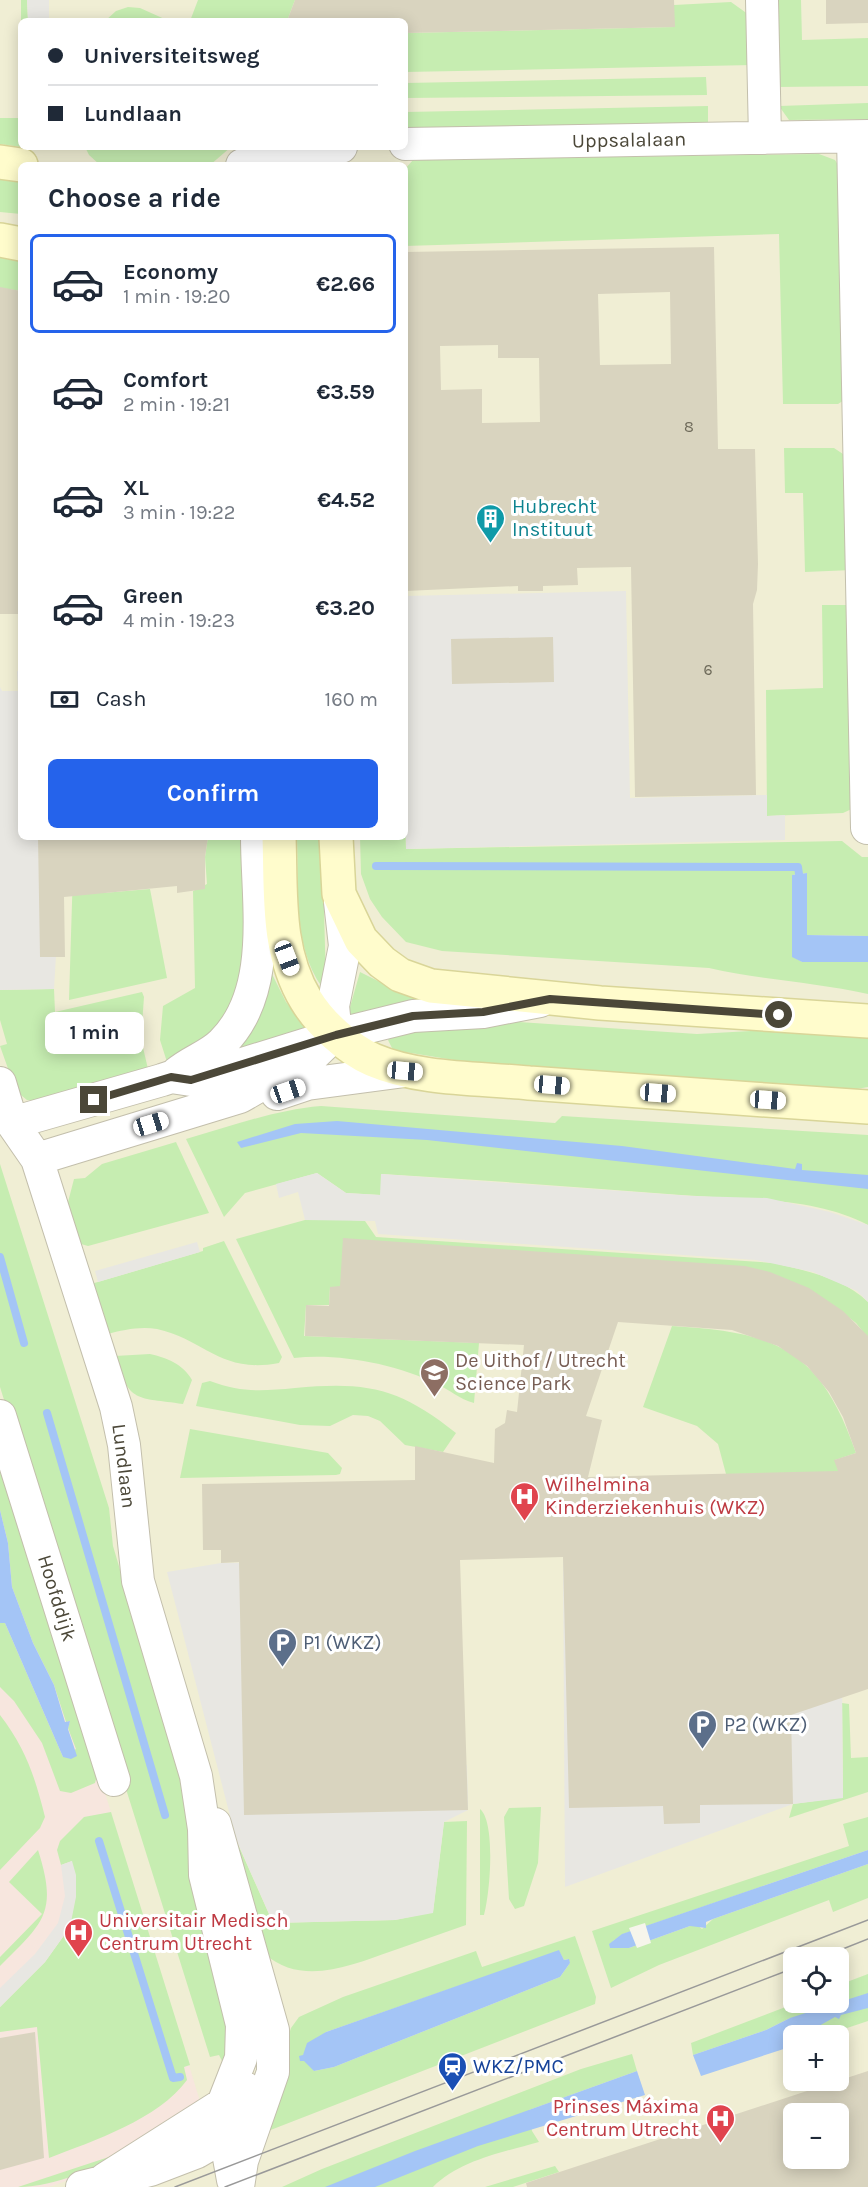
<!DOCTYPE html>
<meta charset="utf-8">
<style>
:root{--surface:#fff;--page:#f6f6f7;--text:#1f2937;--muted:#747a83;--line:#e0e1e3;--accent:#2563eb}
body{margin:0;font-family:Karla,sans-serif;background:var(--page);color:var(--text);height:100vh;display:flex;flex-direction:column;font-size:22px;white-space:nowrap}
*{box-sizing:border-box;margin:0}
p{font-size:20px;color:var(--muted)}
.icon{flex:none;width:33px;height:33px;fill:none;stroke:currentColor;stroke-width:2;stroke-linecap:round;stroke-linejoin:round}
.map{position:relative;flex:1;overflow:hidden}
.panel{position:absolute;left:18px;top:162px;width:390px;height:678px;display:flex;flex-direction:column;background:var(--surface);border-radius:9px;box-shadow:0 3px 15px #0003}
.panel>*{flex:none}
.top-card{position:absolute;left:18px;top:18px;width:390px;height:132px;border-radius:9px;box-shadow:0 3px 15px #0003;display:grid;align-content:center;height:132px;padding:0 30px;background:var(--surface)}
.fabs{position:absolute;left:783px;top:1947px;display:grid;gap:12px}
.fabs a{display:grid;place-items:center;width:66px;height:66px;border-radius:9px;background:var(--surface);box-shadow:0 3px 15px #0003;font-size:30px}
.end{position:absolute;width:27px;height:27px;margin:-14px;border:8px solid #4b4738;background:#fff;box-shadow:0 0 0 3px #fff}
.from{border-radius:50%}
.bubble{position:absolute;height:42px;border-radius:9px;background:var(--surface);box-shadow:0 3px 15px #0003;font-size:20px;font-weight:700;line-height:42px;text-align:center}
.car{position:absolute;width:18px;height:36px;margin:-18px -9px;border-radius:8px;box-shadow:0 0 4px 2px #0007;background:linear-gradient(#fff 24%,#345 0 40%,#fff 0 76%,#345 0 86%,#fff 0)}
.top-card b{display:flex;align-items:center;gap:21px;height:57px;font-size:22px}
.top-card b+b{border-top:2px solid var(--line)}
.top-card i{width:15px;height:15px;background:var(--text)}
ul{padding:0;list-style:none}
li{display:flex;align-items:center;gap:18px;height:99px;margin:0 12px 9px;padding:0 18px;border:3px solid transparent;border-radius:9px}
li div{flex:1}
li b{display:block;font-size:22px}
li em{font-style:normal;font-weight:700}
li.selected{border-color:var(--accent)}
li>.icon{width:54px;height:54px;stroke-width:1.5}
h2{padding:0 30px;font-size:27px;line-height:72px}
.pay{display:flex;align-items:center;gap:15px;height:66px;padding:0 30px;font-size:22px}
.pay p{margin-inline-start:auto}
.action{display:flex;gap:12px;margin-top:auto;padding:12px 30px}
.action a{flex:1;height:69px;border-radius:9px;background:var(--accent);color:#fff;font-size:24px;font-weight:700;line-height:69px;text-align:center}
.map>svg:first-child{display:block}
</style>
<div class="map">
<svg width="868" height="2187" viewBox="0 0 868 2187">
<rect width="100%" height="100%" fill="#f6f5eb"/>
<path fill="#f0eed4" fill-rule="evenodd" d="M 0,0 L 868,0 L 868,2187 L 0,2187 ZM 21,21 L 405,21 L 405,147 L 21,147 ZM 21,165 L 405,165 L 405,837 L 21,837 ZM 794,1958 L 838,1958 L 838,2002 L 794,2002 ZM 794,2036 L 838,2036 L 838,2080 L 794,2080 ZM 794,2114 L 838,2114 L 838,2158 L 794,2158 Z"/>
<path fill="#f7e6de" d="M 0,1452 L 203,2111 L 142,2154 L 49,2187 L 0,2187 Z"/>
<path fill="#c6edb1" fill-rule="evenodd" d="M 21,0 L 27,0 L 28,21 L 21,21 Z
M 198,0 L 295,0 L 287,21 L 190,21 Z
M 775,0 L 801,0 L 802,40 L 868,38 L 868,86 L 777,87 Z
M 731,2 L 752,17 L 753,65 L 405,72 L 405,33 L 674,27 L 674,5 Z
M 128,7 L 140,8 L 169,21 L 105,21 L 116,11 Z
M 706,77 L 707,95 L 405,98 L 405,83 Z
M 868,103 L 868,119 L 789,120 L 779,106 Z
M 708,106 L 708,123 L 405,128 L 405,112 Z
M 0,118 L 21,118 L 21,147 L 0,144 Z
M 85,147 L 231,147 L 210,165 L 100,165 L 89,155 Z
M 819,154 L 835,160 L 844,175 L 849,397 L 838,404 L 783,404 L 779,234 L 405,246 L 405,169 L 413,160 Z
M 0,177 L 21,180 L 21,214 L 0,212 Z
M 0,257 L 21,262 L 21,291 L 0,288 Z
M 784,448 L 834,448 L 849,458 L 852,570 L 805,572 L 803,493 L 785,493 Z
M 822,605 L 853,605 L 856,807 L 843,813 L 767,816 L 766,690 L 823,688 Z
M 405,819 L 406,849 L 842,841 L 862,857 L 868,857 L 868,936 L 807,935 L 807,873 L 792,875 L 792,956 L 802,962 L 868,962 L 868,994 C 815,982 762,980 709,968 L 442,951 L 406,942 L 382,917 L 370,899 L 361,874 L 360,837 L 405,837 Z
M 208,837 L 250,837 L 251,967 L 217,1032 L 167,1062 L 160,1040 L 163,1006 L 195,988 L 193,891 L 207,884 L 205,857 Z
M 297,837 L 322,837 L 326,983 L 322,987 C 292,945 299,886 297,837 Z
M 73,870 L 103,893 L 150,889 L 167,978 L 69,1000 Z
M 360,972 L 402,993 L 423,999 L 427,1005 L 354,1024 L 348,1014 Z
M 272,974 L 286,1002 L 307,1029 L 234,1054 Z
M 54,989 L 55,1012 L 142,992 L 144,997 L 141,1039 L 148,1069 L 35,1101 L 27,1100 L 16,1091 L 0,1046 L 7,1044 L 0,1020 L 0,990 Z
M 490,1020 L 697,1034 L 785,1029 L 868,1035 L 868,1087 L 851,1090 L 472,1063 L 393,1050 L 388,1040 L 394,1030 Z
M 321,1106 L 555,1123 L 562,1116 L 868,1135 L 868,1225 C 813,1196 741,1200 681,1195 C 581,1187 481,1180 382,1174 L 381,1195 L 346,1193 L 317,1173 L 245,1193 L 224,1217 L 186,1139 C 231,1126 275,1110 321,1106 Z
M 176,1142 L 209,1213 L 88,1246 L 81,1244 L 67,1206 L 74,1179 L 85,1178 L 102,1164 Z
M 0,1164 L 109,1508 L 113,1546 L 182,1779 L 222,1961 L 230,2077 L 219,2055 L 210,2057 L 0,1387 Z
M 320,1218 L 365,1221 L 376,1237 L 774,1263 C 806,1271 844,1278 868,1302 L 868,1338 L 856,1323 L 839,1310 L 330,1287 L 329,1305 L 306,1305 L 304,1336 L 479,1343 L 474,1403 C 459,1399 450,1390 437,1384 C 396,1364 339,1353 294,1358 L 236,1239 L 305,1220 Z
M 224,1241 L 282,1357 L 279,1363 C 220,1374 206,1340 157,1329 C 140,1326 123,1330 107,1334 L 91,1284 L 203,1251 L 203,1248 Z
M 672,1326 C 776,1332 820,1349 856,1453 L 835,1460 L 839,1473 L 726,1474 L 718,1444 L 697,1426 L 643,1407 Z
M 150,1354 C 167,1358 183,1364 192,1380 L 183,1404 C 137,1397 129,1404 115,1356 Z
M 210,1381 C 243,1393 262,1391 295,1388 C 367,1381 400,1388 456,1433 L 443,1452 L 405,1445 L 380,1421 L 368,1416 L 353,1415 L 330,1426 L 300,1425 L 196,1406 L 202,1383 Z
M 190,1429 L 328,1453 L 342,1468 L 340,1474 L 336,1475 L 180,1478 Z
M 0,1448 L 98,1772 L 95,1783 L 71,1793 L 60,1791 L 42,1743 L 14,1701 L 0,1687 L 0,1623 L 5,1623 L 63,1757 L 76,1749 L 68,1728 L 70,1721 L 66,1722 L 54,1685 L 33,1643 L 12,1587 L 8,1543 L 0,1510 Z
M 842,1703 L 849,1704 L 851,1758 L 868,1757 L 868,1792 L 789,1818 L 793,1804 L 843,1797 Z
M 0,1715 C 26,1749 35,1777 45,1817 L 40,1828 L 0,1870 Z
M 541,1807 L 538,1863 L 524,1906 L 515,1909 L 509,1899 L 504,1817 L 509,1808 Z
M 480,1809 C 496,1822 490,1894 484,1915 L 480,1915 Z
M 111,1812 L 190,2065 L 184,2067 L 187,2080 C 159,2119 93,2141 49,2158 L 37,2027 L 0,2032 L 0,2007 L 45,1962 L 70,1927 L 72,1861 L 61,1865 L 57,1850 L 60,1841 L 84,1817 Z
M 868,1817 L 868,1850 L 623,1934 L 613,1941 L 610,1948 L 629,1948 L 690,1926 L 697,1925 L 702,1929 L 713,1919 L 868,1864 L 868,1898 L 833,1912 L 829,1900 L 659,1965 L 611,1988 L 592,1931 L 849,1846 L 843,1824 Z
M 467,1821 L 466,1925 C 441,1934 417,1942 392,1951 C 352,1965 302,1987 265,1954 L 229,1846 L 237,1842 L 273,1923 L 395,1920 L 433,1912 L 444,1822 Z
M 38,1850 C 58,1913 44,1922 0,1966 L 0,1957 L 42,1914 L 9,1882 Z
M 575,1936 L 596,1997 L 595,2004 L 268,2131 L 285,2046 L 291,2028 L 299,2017 L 343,1997 L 476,1951 L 482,1967 ZM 559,1951 L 564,1960 L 568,1959 L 570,1963 L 560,1977 L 334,2067 L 314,2071 L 303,2055 L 326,2032 Z
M 868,1974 L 868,2021 L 826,2035 L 809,2036 L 808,2032 L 814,2029 L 790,2018 L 766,2030 L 693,2055 L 691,2043 L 796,2003 L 838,2002 L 839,1985 Z
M 632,2054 L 637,2071 L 529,2110 L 532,2131 L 539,2142 C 504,2152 460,2160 433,2187 L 282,2187 L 322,2169 L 581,2069 Z
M 130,2150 C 96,2167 57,2187 18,2187 Z
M 555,2166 L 559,2172 L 513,2187 L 485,2187 Z"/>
<path fill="#e8e7e2" d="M 27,0 L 49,0 L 49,21 L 28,21 Z
M 626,591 L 630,798 L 767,795 L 767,816 L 785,815 L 785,840 L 406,849 L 405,596 Z
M 17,671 L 21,672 L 21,837 L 57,837 L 58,922 L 54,989 L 0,990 L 0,687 L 2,691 L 18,691 Z
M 317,1173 L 346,1193 L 380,1195 L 381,1174 L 691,1196 L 767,1198 L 830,1212 L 868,1225 L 868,1302 L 857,1291 L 813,1272 L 756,1260 L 378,1234 L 375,1221 L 305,1220 L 298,1192 L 279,1198 L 276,1184 Z
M 197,1242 L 200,1252 L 98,1282 L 95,1271 Z
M 563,1557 L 841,1560 L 843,1798 L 793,1804 L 565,1887 Z
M 372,1561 L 373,1767 L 467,1765 L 468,1810 L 444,1822 L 433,1913 L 395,1920 L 273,1923 L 236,1839 L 167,1572 L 221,1563 Z
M 72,1861 L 76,1875 L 76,1897 L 70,1927 L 45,1962 L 0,2007 L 0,1988 L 35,1954 L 58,1923 L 65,1896 L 61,1865 Z"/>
<path fill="#a4c5f6" d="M 807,873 L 807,935 L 868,936 L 868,962 L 802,962 L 792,957 L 792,875 Z
M 337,1121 L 622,1146 L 795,1169 L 797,1163 L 802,1164 L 802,1170 L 868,1175 L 868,1189 L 427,1140 L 301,1133 L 241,1148 L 237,1142 L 295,1124 Z
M 0,1510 L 8,1543 L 12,1587 L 33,1643 L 54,1685 L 65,1722 L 70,1721 L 68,1729 L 77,1756 L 71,1759 L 63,1757 L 5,1623 L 0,1623 Z
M 868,1850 L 868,1864 L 713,1919 L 706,1922 L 706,1928 L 690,1926 L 629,1948 L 610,1948 L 609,1944 L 622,1934 Z
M 559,1950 L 564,1960 L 569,1959 L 570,1963 L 560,1977 L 334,2067 L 314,2071 L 304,2061 L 300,2061 L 299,2056 L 303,2055 L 307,2043 L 326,2032 Z
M 868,1993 L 868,2008 L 841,2015 L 839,2019 L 835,2017 L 808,2032 L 809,2035 L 794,2036 L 793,2046 L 701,2076 L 693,2055 L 766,2030 L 790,2018 Z
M 637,2071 L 645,2095 L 478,2146 L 375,2187 L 325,2187 L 415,2151 Z"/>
<path fill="#f6f5eb" d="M 645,1923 L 651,1943 L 637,1948 L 629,1928 Z"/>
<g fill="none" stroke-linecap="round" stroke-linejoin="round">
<path stroke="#a4c5f6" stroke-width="8" d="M 376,866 L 798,867 L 799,874
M 0,1257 L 24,1343
M 47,1413 L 165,1815
M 99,1841 L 173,2078 L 180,2077"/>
</g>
<path fill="#d9d4bf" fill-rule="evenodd" d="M 295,0 L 674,0 L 675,27 L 405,33 L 405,21 L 287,21 Z
M 826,0 L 868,0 L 868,23 L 826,24 Z
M 714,247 L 718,449 L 755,449 L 758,564 L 757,590 L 753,604 L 756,795 L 635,797 L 631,567 L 577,568 L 578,585 L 543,586 L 543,591 L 518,591 L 518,586 L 405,591 L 405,252 ZM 670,292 L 671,364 L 600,365 L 598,294 ZM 498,345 L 498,358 L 539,358 L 540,422 L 482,423 L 482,389 L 441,390 L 440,346 Z
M 0,287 L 21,291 L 21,614 L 0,614 Z
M 553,637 L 554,682 L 452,684 L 451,639 Z
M 38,837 L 208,837 L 205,857 L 205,889 L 177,893 L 177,886 L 64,897 L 65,957 L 40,957 Z
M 343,1238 L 745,1266 L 770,1272 L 809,1288 L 843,1311 L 868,1336 L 868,1689 L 791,1715 L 793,1804 L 700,1805 L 700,1823 L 664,1824 L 663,1806 L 569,1808 L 563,1557 L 460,1560 L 468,1810 L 244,1815 L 239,1562 L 221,1563 L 221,1550 L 203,1550 L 202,1484 L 415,1480 L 415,1446 L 494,1463 L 495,1429 L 505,1423 L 507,1410 L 517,1412 L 524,1345 L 305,1336 L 306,1305 L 329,1306 L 330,1287 L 340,1286 ZM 618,1322 L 732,1330 L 778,1346 L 807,1366 L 829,1392 L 843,1417 L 856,1453 L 834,1460 L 838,1471 L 588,1477 L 602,1420 L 586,1416 Z
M 35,2032 L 44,2158 L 0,2170 L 0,2038 Z
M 868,2071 L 868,2187 L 527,2187 L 526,2183 ZM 794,2114 L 838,2114 L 838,2158 L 794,2158 Z"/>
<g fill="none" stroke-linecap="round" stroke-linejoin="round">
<defs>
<path id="minor" d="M 762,0 L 765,138
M 853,137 L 867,828
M 405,144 L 868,136
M 242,165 L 274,153 L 341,147
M 336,1035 L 333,1006 L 345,946 L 340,902
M 177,1073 C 191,1061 209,1056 222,1043 C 274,992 257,903 257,837
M 0,1083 L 12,1123 L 37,1159 L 116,1407 L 124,1445 L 138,1581 L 196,1776 L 204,1829 L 205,1875 L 242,2025 L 241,2058 L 223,2104 L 105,2179
M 277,1094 L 307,1084 L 405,1071
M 12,1123 L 162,1080 L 171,1077 L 191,1080 L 336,1035 L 413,1016 L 483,1012 L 540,1001
M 37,1159 L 240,1097 L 266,1082 L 298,1070 L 329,1040
M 0,1416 L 114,1780
M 215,1824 L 273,2030 L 273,2072 L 242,2161 L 238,2187
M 233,2180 L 225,2136 L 245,2088
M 82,2187 L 150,2170 L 197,2152 L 240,2127"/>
<path id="secondary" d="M 0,162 L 21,165
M 0,240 L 21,244
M 279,837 C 281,892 276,951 306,1000 C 320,1023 348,1049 373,1060 C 420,1080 478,1078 529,1083 C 642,1092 755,1099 868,1107
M 336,837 L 339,894 L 361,940 L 382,962 L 400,975 L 431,986 L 600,1003 L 868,1021"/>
</defs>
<use href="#minor" stroke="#c3bfac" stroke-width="34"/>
<use href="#secondary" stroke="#d9d598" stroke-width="36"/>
<use href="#minor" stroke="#fff" stroke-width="32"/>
<use href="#secondary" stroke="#fffccc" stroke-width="33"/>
<path stroke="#999" stroke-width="1.5" d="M 820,1958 L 868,1939
M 175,2187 L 868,1920
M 225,2187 L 794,1968"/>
</g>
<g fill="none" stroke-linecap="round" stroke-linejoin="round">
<path stroke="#4b4738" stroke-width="8" d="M 94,1100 L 171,1077 L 191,1080 L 336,1035 L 413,1016 L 483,1012 L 550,999 L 779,1015"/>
</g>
<defs>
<symbol id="building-pin" viewBox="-11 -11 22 30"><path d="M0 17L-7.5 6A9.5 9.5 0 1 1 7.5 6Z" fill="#0f9aa8" stroke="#fff"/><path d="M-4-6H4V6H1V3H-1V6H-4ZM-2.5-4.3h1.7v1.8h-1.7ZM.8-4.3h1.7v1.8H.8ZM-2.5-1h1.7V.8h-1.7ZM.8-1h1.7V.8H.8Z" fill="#fff"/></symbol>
<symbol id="university-pin" viewBox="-11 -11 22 30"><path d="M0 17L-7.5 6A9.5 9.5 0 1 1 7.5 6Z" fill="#8d6e63" stroke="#fff"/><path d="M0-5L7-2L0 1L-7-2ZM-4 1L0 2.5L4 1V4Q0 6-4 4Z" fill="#fff"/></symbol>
<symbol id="hospital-pin" viewBox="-11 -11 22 30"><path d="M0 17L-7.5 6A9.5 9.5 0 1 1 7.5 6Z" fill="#e0444e" stroke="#fff"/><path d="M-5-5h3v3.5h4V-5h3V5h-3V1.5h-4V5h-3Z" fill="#fff"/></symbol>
<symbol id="parking-pin" viewBox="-11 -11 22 30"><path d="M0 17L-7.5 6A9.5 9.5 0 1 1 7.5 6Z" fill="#5c6f8a" stroke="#fff"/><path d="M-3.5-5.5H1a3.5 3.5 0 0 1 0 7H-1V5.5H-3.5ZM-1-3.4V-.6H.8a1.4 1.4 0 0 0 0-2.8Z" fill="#fff"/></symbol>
<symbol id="station-pin" viewBox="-11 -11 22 30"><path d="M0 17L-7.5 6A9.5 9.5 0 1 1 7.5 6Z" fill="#1a4fb4" stroke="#fff"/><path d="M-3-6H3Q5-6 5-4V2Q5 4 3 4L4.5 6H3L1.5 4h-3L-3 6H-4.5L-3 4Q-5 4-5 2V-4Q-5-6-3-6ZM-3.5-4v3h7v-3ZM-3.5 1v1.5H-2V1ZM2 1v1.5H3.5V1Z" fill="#fff"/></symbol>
</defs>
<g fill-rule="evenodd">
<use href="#building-pin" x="474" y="502" width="33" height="45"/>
<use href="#university-pin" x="418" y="1356" width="33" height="45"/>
<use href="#hospital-pin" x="508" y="1480" width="33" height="45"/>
<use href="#parking-pin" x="266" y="1626" width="33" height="45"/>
<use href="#parking-pin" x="686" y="1708" width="33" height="45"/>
<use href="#hospital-pin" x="62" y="1916" width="33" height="45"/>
<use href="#station-pin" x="436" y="2050" width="33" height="45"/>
<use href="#hospital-pin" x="704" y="2102" width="33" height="45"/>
</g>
<g text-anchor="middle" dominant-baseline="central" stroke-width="6" stroke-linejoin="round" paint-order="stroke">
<g font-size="16" fill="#6e6a5a">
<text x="689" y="426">8</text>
<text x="708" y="669">6</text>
</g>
<g font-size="20" fill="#4b4738" stroke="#fff">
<text transform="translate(629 140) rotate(-1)">Uppsalalaan</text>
<text transform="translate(124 1466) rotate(83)">Lundlaan</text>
<text transform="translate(57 1598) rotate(73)">Hoofddijk</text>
</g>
<g font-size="20" fill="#0d838f" stroke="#fff" text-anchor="start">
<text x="512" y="506">Hubrecht<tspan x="512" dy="23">Instituut</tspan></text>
</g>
<g font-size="20" fill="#785e54" stroke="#fff" text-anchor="start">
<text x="455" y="1360">De Uithof / Utrecht<tspan x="455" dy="23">Science Park</tspan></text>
</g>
<g font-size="20" fill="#be3a42" stroke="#fff" text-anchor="start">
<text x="545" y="1484">Wilhelmina<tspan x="545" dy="23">Kinderziekenhuis (WKZ)</tspan></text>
<text x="99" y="1920">Universitair Medisch<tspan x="99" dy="23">Centrum Utrecht</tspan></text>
<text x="699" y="2106" text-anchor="end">Prinses Máxima<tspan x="699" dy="23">Centrum Utrecht</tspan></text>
</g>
<g font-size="20" fill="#4e5e75" stroke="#fff" text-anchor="start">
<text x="303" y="1642">P1 (WKZ)</text>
<text x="724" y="1724">P2 (WKZ)</text>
</g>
<g font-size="20" fill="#164399" stroke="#fff" text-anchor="start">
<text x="473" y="2066">WKZ/PMC</text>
</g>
</g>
</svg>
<div class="fabs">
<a><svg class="icon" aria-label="locate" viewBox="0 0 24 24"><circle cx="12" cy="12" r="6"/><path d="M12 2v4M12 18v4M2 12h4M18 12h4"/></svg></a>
<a>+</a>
<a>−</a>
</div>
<i class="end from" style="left:779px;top:1015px"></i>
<i class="end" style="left:94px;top:1100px"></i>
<div class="bubble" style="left:45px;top:1012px;width:99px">1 min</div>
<i class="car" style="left:287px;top:958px;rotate:159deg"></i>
<i class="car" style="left:405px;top:1071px;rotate:95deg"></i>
<i class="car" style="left:552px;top:1085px;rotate:95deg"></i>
<i class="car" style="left:288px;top:1091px;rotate:71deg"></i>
<i class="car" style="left:658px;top:1093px;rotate:94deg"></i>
<i class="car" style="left:768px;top:1100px;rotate:94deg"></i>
<i class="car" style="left:151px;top:1124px;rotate:73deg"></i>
<div class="top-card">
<b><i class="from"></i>Universiteitsweg</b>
<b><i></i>Lundlaan</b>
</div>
<section class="panel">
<h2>Choose a ride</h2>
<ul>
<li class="selected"><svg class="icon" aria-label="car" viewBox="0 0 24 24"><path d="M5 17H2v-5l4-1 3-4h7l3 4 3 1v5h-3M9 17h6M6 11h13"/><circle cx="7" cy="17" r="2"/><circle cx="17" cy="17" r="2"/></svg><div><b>Economy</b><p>1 min · 19:20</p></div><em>€2.66</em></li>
<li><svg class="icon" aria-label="car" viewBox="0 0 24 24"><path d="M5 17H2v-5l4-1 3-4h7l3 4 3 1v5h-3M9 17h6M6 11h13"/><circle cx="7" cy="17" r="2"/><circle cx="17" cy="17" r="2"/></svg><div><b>Comfort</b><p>2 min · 19:21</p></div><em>€3.59</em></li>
<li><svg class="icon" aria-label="car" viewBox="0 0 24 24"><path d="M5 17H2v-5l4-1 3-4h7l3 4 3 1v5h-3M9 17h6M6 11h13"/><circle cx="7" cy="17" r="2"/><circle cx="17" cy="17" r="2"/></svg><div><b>XL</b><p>3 min · 19:22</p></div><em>€4.52</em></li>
<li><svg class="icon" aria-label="car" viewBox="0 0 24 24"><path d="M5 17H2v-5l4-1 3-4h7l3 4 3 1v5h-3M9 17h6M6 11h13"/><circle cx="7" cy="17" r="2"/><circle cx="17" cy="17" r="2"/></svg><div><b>Green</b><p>4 min · 19:23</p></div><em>€3.20</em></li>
</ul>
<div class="pay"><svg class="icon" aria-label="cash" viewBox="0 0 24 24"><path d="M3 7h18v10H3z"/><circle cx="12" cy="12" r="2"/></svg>Cash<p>160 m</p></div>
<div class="action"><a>Confirm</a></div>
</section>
</div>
